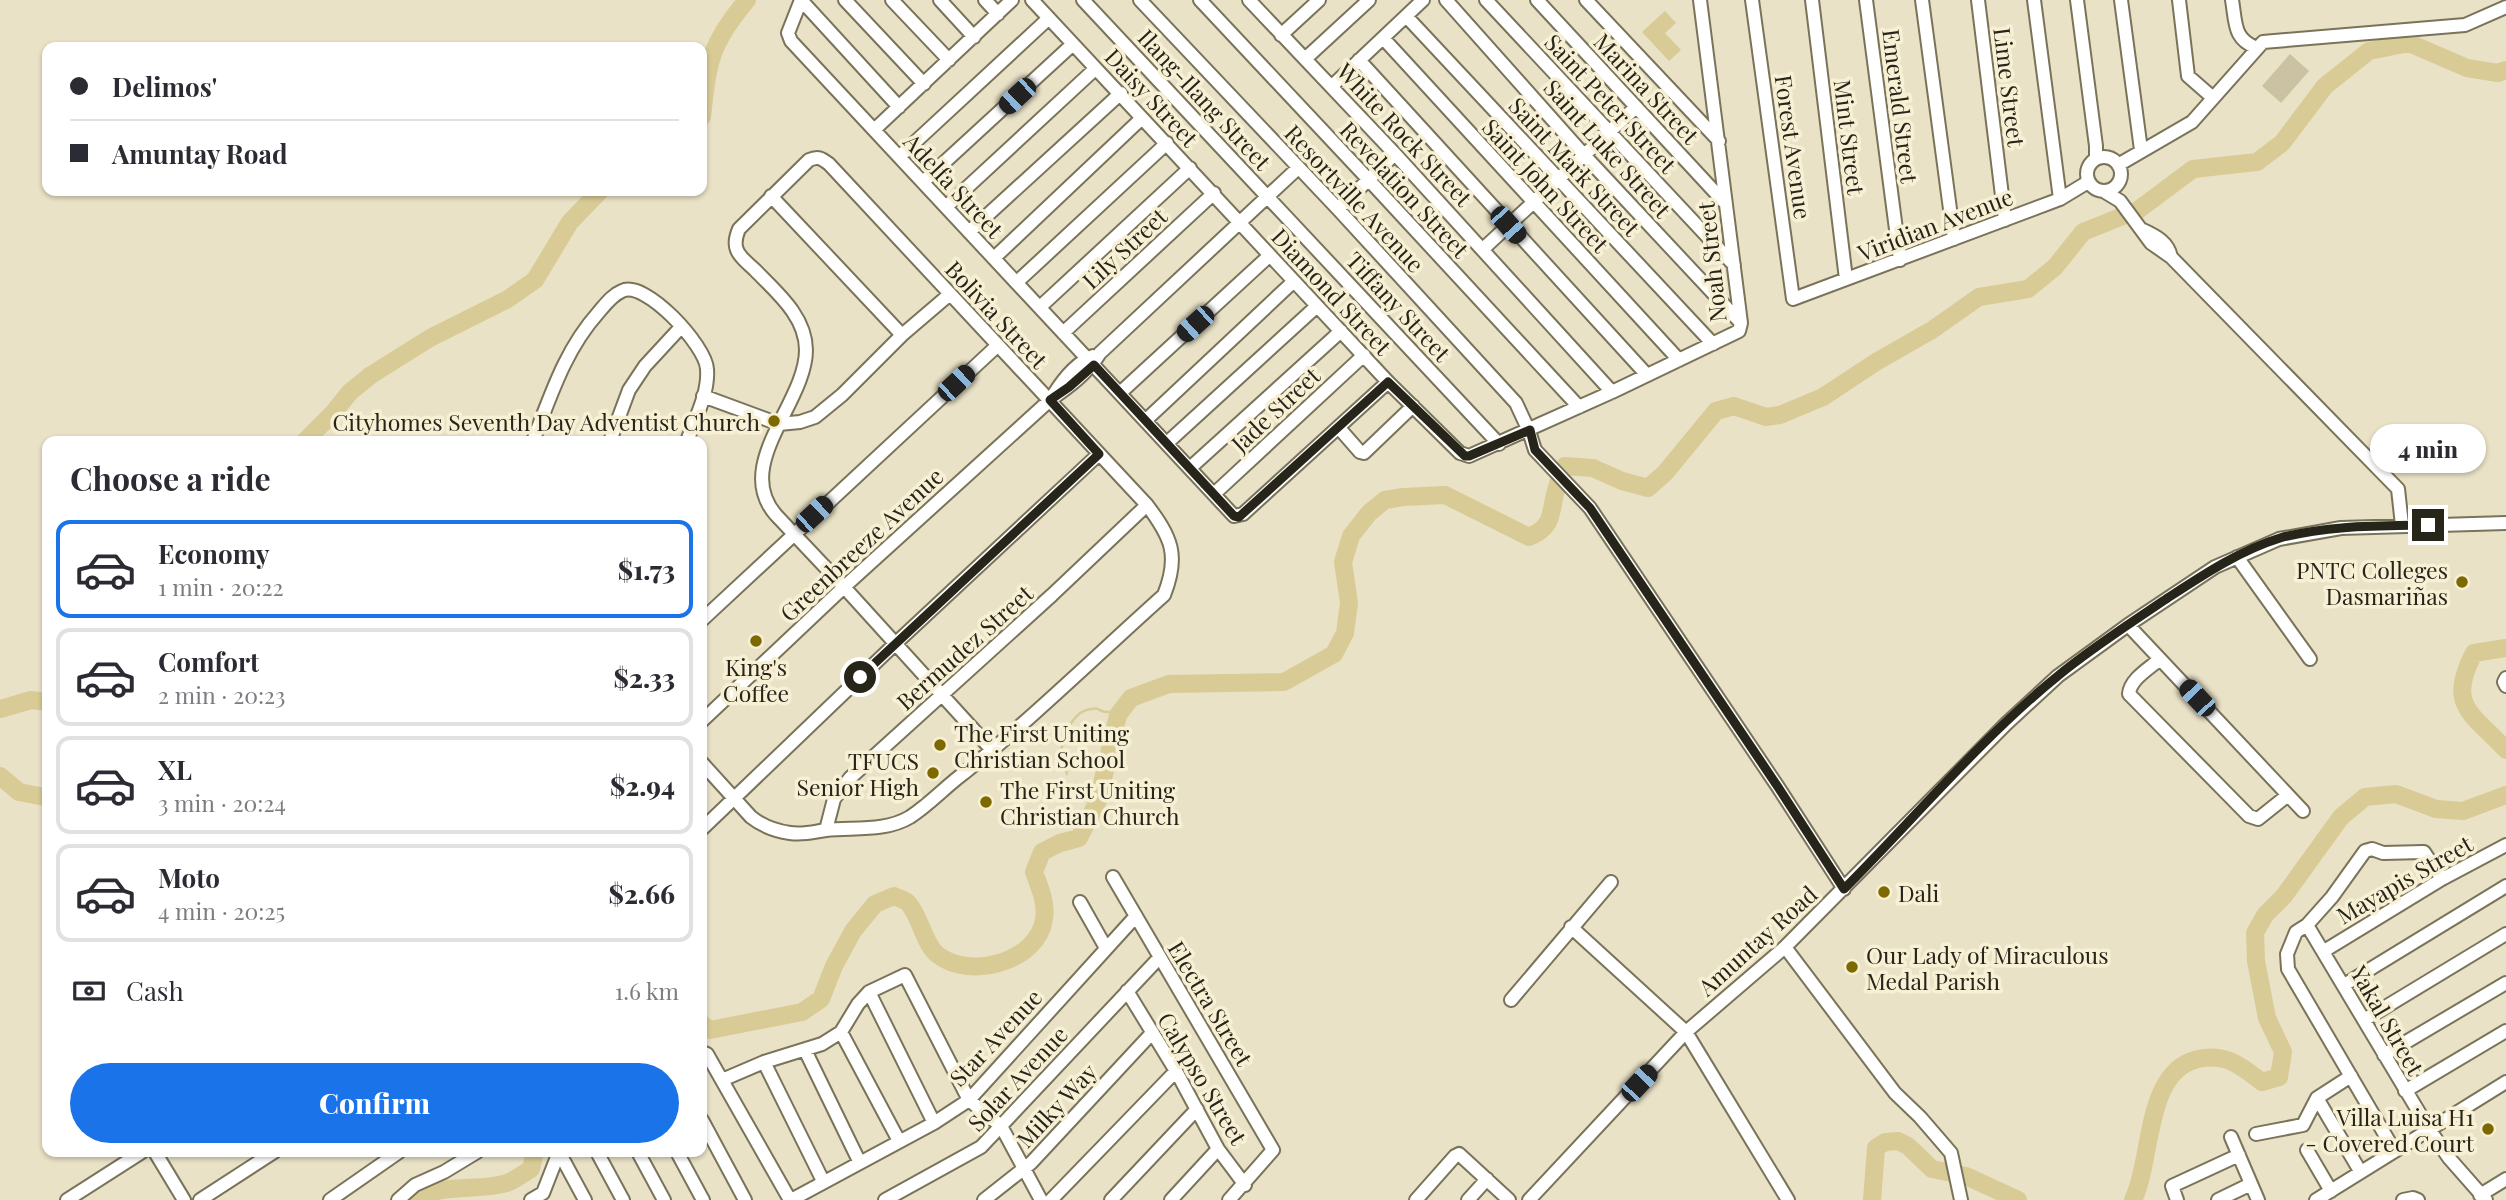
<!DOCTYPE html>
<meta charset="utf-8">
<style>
:root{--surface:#fff;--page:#f7f7f7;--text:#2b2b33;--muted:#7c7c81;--line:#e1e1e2;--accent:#1a73e8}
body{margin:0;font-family:"Playfair Display",serif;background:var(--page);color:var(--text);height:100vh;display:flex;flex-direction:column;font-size:26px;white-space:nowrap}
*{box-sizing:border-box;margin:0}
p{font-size:23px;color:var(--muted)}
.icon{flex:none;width:38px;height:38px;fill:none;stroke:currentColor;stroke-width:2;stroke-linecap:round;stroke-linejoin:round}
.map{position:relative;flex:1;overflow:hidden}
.drawer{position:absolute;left:42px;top:436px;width:665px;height:721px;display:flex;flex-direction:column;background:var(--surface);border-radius:14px;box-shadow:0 2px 5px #0004}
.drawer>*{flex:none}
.hud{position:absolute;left:42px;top:42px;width:665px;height:154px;border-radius:14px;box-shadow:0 2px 5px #0004;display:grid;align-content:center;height:154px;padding:0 28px;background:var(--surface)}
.end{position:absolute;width:32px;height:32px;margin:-16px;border:9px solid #27241a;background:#fff;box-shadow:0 0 0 4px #fff}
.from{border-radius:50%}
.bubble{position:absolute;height:49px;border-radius:24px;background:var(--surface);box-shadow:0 2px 5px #0004;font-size:23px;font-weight:800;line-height:49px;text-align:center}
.car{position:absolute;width:21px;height:42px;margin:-21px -10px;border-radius:9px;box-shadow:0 0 5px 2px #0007;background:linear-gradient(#222 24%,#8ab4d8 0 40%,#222 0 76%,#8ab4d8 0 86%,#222 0)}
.hud b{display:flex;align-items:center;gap:24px;height:66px;font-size:26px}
.hud b+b{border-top:2px solid var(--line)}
.hud i{width:18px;height:18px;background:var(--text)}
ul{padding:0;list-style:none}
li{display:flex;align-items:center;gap:21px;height:98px;margin:0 14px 10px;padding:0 14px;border:4px solid var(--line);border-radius:14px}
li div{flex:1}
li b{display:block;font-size:26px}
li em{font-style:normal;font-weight:800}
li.active{border-color:var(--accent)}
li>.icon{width:63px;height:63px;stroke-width:1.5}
h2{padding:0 28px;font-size:32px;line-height:84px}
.pay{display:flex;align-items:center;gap:18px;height:77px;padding:0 28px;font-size:26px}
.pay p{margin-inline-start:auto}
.button{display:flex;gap:14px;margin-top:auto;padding:14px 28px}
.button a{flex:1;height:80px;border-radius:42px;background:var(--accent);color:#fff;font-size:28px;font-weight:800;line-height:80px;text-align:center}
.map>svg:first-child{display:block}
</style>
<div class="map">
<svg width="2506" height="1200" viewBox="0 0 2506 1200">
<rect width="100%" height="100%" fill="#e9e2c7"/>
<path fill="#cac2a2" d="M 2290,54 L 2309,71 L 2281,103 L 2262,86 Z"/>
<path fill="#d9cb95" d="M 1665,11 L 1676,23 L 1665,33 L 1681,50 L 1669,61 L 1642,32 Z"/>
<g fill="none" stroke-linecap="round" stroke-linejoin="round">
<path stroke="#d9cb95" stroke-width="2.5" d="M 1067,774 C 1065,766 1061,755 1062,746 C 1064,731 1076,710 1091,709 C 1102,708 1093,708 1102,711 C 1109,714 1117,710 1124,707"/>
<path stroke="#d9cb95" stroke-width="18" d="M 702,117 C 708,61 710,44 747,0
M 305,441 L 333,413 L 350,392 L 371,375 L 430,338 L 508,299 L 535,280 L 570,222 L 600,191
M 2506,648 L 2474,653 C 2446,706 2472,713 2506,750
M 0,709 L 31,700 L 47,702
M 0,776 L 19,792 L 45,797 L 47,796
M 702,1024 L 710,1030 L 802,1012 L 821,999 L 834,966 L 853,931 L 875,904 L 894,896 C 898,898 905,900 908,903 C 920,915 924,945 938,955 C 970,980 1038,962 1044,919 C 1047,903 1039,886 1034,872 L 1042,852 L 1060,843 L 1079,838 L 1098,801 L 1118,715 L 1131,698 L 1169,684 L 1284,682 L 1334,654 L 1345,633 L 1349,603 L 1343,562 L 1351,536 L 1369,513 L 1385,500 L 1403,497 L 1445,495 L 1529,537 C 1556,526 1549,511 1557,487 C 1559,480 1562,473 1565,466 L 1593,468 L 1622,481 L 1648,488 L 1665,473 L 1716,411 L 1734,406 L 1766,417 L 1780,415 L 1823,397 L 1876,362 L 1932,330 L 1979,297 L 2028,289 L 2055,267 L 2083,232 L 2138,210 L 2193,169 L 2257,162 L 2282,143 L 2325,86 L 2369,51 L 2409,43 L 2467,68 L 2498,73 L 2506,70
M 416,1200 C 442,1182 478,1192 507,1183 C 515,1180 524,1173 531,1169 L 535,1152
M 1872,1200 L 1876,1148 L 1885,1142 L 1898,1141 L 1908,1146 L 1932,1169 L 1966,1176 L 2018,1200
M 2133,1200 C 2153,1160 2144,1071 2198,1059 C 2226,1053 2241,1066 2262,1082 L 2279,1077 L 2283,1052 L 2267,1018 L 2256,961 L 2255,933 L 2265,915 L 2284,896 L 2341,817 L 2365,797 L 2396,794 L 2436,809 L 2463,811 L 2506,795"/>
<defs>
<path id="minor" d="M 801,0 L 788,33 L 791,41 L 1234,516 L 1243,514 L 1388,382
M 801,0 L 899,107
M 845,0 L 924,84
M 892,0 L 949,60
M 940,0 L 974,37
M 985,0 L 998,14
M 1032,0 L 1388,382 L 1460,453 L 1469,456 L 1612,392 L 1739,331 L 1741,323 L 1700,0
M 1083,0 L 1499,444
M 1140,0 L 1338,209 L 1516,403 L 1529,431 L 1535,450 L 1590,508 L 1778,787 L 1844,889
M 1200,0 L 1368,179 L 1579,407
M 1249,0 L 1395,154 L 1612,392
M 1446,0 L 1584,155 L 1741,323
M 1486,0 L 1734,265
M 1537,0 L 1726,204
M 1586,0 L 1719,141
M 1752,0 L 1793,299 L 2060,199 L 2088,182
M 1812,0 L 1846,279
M 1866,0 L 1900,260
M 1922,0 L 1954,239
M 1978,0 L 2005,220
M 2034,0 L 2060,199
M 2077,0 L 2096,146 L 2096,159
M 2121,0 L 2141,150
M 2179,0 L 2188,76 L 2212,97
M 2232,0 C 2236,23 2233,39 2257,48
M 1406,16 L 1713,344
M 1281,35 L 1319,0
M 1383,38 L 1679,360
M 1305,59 L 1369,0
M 1359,60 L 1647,375
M 1332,86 L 1423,0
M 874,130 L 1012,0
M2087 174a17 17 0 1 1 34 0a17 17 0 1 1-34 0Z
M 899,157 L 1049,18
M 2118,165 L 2192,122 L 2263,42 L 2465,25 L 2506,7
M 923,182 L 1073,44
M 2105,192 L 2120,201 L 2151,243 L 2171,257 L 2398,489 L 2402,525
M 771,196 L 902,335
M 946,207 L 1095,69
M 1338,209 L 1395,154
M 2143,230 C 2156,236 2168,242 2171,257
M 969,232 L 1121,93
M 1483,249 L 1636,107
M 994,258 L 1142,118
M 1017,282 L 1167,143
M 1040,307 L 1190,168
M 1063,333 L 1214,193
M 1120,393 L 1269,256
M 1054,394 C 1064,378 1076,363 1093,356
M 703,396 L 779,424 L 800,422 L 815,417 L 842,395 L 902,335 L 950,294
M 1146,420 L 1294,281
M 1339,428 L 1360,452 L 1364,453 L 1413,406
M 533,441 C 551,395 565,350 598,313 C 605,305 612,295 622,291 C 645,279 706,346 707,369 C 709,393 695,419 687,441
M 610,441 L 629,390 L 645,366 L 681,327
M 1167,443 L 1317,306
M 1190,468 L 1341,331
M 1214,494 L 1364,355
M 2237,557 L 2310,659
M 702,620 L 997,346
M 2128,625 L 2303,811
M 2160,659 C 2150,668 2130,679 2129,694 L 2249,816 L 2258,819 L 2288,795
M 2506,678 L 2504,682 L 2506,686
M 702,721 L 844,587 L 1050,400 C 1069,387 1088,373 1100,353 L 1298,168
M 702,763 L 751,817 C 761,825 776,831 790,833 C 803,835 813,832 826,830 C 854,827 885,832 910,817 C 930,804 945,787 964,773 C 1034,717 1098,654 1164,595 C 1180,555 1171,537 1147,505 L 829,164 C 821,158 818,156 809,160 L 739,229 C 736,236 734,243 737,250 C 740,258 749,264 755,270 C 776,292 806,316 806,350 C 806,403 732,465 776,515 L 844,587 L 992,750
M 702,829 L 896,643 L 1099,454
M 826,830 L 834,799 L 850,778 L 1052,595 L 1147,505
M 1113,877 L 1273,1150 L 1229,1200
M 1080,902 L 1106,948
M 2307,925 L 2429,1129 L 2449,1158 L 2486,1200
M 1571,927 L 1686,1032 L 1788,1200
M 1785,947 L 1895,1093 L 1920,1117 L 1951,1153 L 1961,1200
M 2324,951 L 2442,879 L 2506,845
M 2344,985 L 2506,886
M 1127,991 L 1176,1071 L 1218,1149 L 1245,1185
M 869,992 L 934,1123
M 1511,1000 L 1611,882
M 2364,1020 L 2506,934
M 841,1032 L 899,1141
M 805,1050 L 859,1161
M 702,1052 L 707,1054 L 790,1200
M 2384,1055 L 2506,983
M 764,1062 L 823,1181
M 722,1080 L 764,1062 L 822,1044 L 841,1032 L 858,1004 L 869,992 L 905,975 L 969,1100 L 1001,1126 L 1041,1200
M 2405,1091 L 2506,1031
M 2317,1098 L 2360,1171
M 702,1120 L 745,1200
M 2256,1134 L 2303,1125 L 2317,1098 L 2351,1076
M 2231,1137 L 2258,1200
M 2307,1150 L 2331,1191
M 2394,1150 L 2288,969 L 2287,954 L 2296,932 L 2307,925 L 2332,897 L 2365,851 L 2372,849 L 2383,853 L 2424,852 L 2442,879
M 155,1152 L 184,1200
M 559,1152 L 585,1200
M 597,1152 L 623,1200
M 638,1152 L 664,1200
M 677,1152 L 703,1200
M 2480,1195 L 2506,1179
M 67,1200 L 142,1152
M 200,1200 L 274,1152
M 330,1200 L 399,1152
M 398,1200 L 415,1185 L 444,1172 L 477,1152
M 531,1200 L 543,1193 L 559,1152
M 791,1200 L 934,1123 L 969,1100 L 1136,916
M 885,1200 L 981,1147 L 1159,958
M 984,1200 L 1031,1163 L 1152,1033
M 1051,1200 L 1176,1071
M 1111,1200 L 1197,1109
M 1171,1200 L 1218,1149
M 1416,1200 L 1455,1156 L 1459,1154 L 1509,1200
M 1468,1200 L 1487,1179
M 1529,1200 L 1686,1032 L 1785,947 L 2006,724 L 2058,676 L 2128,625 L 2215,567 L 2279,539 L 2341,528 L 2506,523
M 2177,1200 L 2172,1186 L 2239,1155
M 2218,1200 L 2251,1184
M 2316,1200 L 2506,1082
M 2403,1200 L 2413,1198 L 2418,1200"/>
</defs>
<use href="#minor" stroke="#79735a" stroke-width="16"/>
<use href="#minor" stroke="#fff" stroke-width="12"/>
</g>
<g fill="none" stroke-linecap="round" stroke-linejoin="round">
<path stroke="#27241a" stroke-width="9" d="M 860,677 L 1099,454 L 1050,400 L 1069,387 L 1094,365 L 1234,516 L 1239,517 L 1388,382 L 1465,456 L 1469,456 L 1530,430 L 1535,450 L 1590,508 L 1778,787 L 1844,889 C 1915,818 1981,738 2059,675 C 2092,648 2128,625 2163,601 C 2200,577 2238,551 2280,538 C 2328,525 2379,526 2428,525"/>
</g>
<g fill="#7e6901" stroke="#f7f0d4" stroke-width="2.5">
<circle cx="774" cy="421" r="7"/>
<circle cx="2462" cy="582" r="7"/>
<circle cx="756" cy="641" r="7"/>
<circle cx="940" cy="745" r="7"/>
<circle cx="933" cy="773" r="7"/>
<circle cx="986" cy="802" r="7"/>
<circle cx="1884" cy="892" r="7"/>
<circle cx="1852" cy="967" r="7"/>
<circle cx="2488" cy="1129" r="7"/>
</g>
<g text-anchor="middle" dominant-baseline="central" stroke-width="7" stroke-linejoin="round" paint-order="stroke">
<g font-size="23" fill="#27241a" stroke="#f7f0d4">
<text transform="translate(2010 87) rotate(83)">Lime Street</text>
<text transform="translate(1647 88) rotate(47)">Marina Street</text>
<text transform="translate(1152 97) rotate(47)">Daisy Street</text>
<text transform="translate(1205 99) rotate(47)">Ilang-Ilang Street</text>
<text transform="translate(1611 103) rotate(47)">Saint Peter Street</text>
<text transform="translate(1901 106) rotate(83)">Emerald Street</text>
<text transform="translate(1405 134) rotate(47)">White Rock Street</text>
<text transform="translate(1850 137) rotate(83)">Mint Street</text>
<text transform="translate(1794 147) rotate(82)">Forest Avenue</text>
<text transform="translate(1608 148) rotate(48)">Saint Luke Street</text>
<text transform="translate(1575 166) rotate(47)">Saint Mark Street</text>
<text transform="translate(954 185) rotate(47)">Adelfa Street</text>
<text transform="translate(1546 185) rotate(47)">Saint John Street</text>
<text transform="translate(1405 189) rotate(47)">Revelation Street</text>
<text transform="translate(1355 198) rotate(47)">Resortville Avenue</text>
<text transform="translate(1935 224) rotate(-21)">Viridian Avenue</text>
<text transform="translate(1124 248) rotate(-43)">Lily Street</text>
<text transform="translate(1711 262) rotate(-96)">Noah Street</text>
<text transform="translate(1332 291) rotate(47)">Diamond Street</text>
<text transform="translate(1399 306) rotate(47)">Tiffany Street</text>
<text transform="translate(997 314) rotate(47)">Bolivia Street</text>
<text transform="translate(1275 409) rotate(-43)">Jade Street</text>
<text transform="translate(861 544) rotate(-43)">Greenbreeze Avenue</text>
<text transform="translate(964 647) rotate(-42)">Bermudez Street</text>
<text transform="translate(2404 879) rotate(-30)">Mayapis Street</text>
<text transform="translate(1757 940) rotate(-42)">Amuntay Road</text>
<text transform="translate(1211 1003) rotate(59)">Electra Street</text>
<text transform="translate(2388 1020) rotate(60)">Yakal Street</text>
<text transform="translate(995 1037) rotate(-47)">Star Avenue</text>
<text transform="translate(1017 1078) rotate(-47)">Solar Avenue</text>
<text transform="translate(1203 1078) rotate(59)">Calypso Street</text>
<text transform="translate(1056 1105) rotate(-47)">Milky Way</text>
</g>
<g font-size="23" fill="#27241a" stroke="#f7f0d4" text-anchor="end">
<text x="760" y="421">Cityhomes Seventh Day Adventist Church</text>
<text x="2448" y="569">PNTC Colleges<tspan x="2448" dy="26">Dasmariñas</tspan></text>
<text x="756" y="666" text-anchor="middle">King's<tspan x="756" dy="26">Coffee</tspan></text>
<text x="954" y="732" text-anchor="start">The First Uniting<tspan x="954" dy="26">Christian School</tspan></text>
<text x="919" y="760">TFUCS<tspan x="919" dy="26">Senior High</tspan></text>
<text x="1000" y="789" text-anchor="start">The First Uniting<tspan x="1000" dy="26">Christian Church</tspan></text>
<text x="1898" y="892" text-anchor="start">Dali</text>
<text x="1866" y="954" text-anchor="start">Our Lady of Miraculous<tspan x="1866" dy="26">Medal Parish</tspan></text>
<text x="2474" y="1116">Villa Luisa H1<tspan x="2474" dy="26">- Covered Court</tspan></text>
</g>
</g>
</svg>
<i class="end from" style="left:860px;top:677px"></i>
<i class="end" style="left:2428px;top:525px"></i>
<div class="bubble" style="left:2370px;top:424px;width:116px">4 min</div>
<i class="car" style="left:1017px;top:96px;rotate:227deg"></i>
<i class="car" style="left:1508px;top:225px;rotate:138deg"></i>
<i class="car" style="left:1195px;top:324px;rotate:228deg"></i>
<i class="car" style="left:956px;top:383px;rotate:47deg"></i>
<i class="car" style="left:814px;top:514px;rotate:47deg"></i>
<i class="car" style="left:2197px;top:698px;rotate:317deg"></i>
<i class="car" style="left:1639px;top:1083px;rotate:43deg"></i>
<div class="hud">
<b><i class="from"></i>Delimos'</b>
<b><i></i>Amuntay Road</b>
</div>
<section class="drawer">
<h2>Choose a ride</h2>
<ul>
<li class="active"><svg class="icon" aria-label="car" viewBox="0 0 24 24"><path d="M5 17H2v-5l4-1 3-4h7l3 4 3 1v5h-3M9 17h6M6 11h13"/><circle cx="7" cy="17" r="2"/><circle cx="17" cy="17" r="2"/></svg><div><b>Economy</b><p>1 min · 20:22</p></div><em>$1.73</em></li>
<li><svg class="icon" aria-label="car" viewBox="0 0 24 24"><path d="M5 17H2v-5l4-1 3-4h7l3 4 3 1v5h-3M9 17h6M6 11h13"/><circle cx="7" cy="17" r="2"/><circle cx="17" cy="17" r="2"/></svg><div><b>Comfort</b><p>2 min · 20:23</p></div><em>$2.33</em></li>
<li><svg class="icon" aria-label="car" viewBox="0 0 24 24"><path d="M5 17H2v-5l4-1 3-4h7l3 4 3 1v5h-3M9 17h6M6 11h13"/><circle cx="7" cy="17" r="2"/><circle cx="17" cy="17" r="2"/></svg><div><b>XL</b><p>3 min · 20:24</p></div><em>$2.94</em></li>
<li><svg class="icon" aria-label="car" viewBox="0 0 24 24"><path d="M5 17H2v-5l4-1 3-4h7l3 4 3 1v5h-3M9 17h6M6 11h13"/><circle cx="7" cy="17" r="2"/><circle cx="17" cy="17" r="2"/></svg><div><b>Moto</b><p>4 min · 20:25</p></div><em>$2.66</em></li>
</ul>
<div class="pay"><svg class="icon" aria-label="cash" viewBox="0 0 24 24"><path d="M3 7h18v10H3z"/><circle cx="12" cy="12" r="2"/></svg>Cash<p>1.6 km</p></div>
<div class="button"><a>Confirm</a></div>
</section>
</div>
